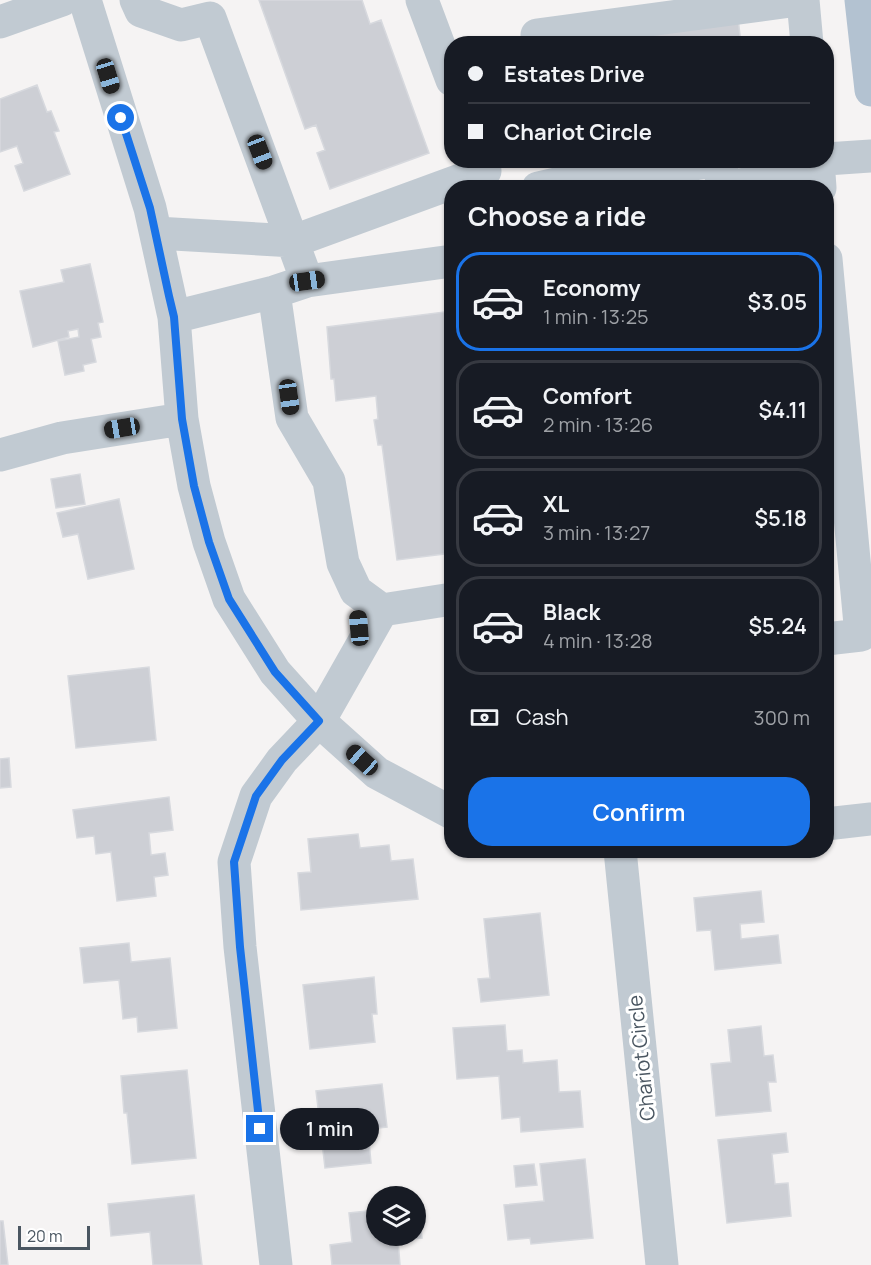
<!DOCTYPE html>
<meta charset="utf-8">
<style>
:root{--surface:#171b24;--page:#20242c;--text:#f1f3f6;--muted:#9ea1a6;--line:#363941;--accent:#1a73e8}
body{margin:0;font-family:Manrope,sans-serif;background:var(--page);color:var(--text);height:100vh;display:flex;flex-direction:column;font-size:22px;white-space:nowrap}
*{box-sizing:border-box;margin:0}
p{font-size:20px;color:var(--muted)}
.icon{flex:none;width:33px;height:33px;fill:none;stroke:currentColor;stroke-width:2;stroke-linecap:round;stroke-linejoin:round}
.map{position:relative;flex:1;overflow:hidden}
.sheet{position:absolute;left:444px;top:180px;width:390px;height:678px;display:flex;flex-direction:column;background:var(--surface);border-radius:24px;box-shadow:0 2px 4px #0004}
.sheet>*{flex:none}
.hud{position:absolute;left:444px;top:36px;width:390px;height:132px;border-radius:24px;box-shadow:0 2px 4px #0004;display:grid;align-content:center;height:132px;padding:0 24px;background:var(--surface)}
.fabs{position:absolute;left:366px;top:1186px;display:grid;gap:12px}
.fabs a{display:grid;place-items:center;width:60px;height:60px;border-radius:50%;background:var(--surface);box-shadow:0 2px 4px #0004;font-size:30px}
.scale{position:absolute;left:18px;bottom:15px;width:72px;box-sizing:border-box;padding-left:6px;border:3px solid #4a5661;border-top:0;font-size:16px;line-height:21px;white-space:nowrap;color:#4a5661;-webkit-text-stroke:4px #fff;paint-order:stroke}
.end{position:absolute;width:27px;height:27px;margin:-14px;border:8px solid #1a73e8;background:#fff;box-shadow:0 0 0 3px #fff}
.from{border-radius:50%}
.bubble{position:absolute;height:42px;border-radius:21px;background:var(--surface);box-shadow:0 2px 4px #0004;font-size:20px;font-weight:600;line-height:42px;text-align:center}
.car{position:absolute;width:18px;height:36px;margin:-18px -9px;border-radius:8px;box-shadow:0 0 4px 2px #0007;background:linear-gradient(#222 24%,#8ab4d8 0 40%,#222 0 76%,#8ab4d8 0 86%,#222 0)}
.hud b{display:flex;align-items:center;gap:21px;height:57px;font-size:22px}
.hud b+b{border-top:2px solid var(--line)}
.hud i{width:15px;height:15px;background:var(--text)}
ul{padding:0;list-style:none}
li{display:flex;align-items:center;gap:18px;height:99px;margin:0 12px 9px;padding:0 12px;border:3px solid var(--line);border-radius:24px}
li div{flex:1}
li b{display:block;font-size:22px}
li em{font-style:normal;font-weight:600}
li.active{border-color:var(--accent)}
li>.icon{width:54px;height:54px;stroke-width:1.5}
h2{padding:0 24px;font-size:27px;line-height:72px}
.pay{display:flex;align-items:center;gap:15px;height:66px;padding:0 24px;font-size:22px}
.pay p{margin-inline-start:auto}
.button{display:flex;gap:12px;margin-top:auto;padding:12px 24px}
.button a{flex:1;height:69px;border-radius:24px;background:var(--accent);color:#fff;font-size:24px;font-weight:600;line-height:69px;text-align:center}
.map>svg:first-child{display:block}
</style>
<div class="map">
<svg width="871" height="1265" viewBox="0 0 871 1265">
<rect width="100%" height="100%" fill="#f5f3f3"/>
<path fill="#cdcfd5" stroke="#d7d9de" stroke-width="1.5" d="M 259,0 L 362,0 L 370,24 L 381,20 L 429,153 L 330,189 L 317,153 L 325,150 L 316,125 L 305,129 Z
M 738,18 L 741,44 L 575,44 Z
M 37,85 L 47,112 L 51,111 L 59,131 L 54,132 L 70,174 L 24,191 L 15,166 L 23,163 L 17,146 L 0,152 L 0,99 Z
M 90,264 L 103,322 L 98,323 L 101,337 L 91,339 L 96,362 L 83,365 L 84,371 L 65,375 L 58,341 L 79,337 L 78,329 L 68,331 L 69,337 L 33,347 L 20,291 L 64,282 L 61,270 Z
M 452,311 L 452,553 L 397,560 L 382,445 L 378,445 L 374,420 L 378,419 L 376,396 L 336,401 L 334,379 L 331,379 L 327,327 Z
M 80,474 L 85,504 L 56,508 L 51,479 Z
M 119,499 L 134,569 L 88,579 L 78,534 L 63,537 L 57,513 Z
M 149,667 L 156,740 L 76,748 L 68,676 Z
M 9,758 L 11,787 L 0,788 L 0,759 Z
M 169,797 L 173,830 L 149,833 L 151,855 L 165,853 L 168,875 L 154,877 L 156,896 L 117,901 L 111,852 L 96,854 L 94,836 L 77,838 L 73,810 Z
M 358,834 L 360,848 L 389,845 L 391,861 L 413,859 L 418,899 L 301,910 L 298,873 L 311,872 L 308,839 Z
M 761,891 L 764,922 L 740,924 L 741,939 L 778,935 L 781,963 L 715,970 L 711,930 L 697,931 L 694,898 Z
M 540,913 L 549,995 L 481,1002 L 478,979 L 490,978 L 484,919 Z
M 129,943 L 131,962 L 170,958 L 177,1028 L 138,1032 L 137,1017 L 123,1019 L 119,980 L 84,983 L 80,948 Z
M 374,977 L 377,1014 L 372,1014 L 375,1042 L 310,1049 L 303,985 Z
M 505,1025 L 507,1051 L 522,1050 L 523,1063 L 557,1060 L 559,1092 L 580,1091 L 583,1127 L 521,1132 L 520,1117 L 502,1119 L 499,1076 L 457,1079 L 453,1028 Z
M 761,1026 L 764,1056 L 773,1055 L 776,1082 L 768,1082 L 771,1111 L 716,1116 L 711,1064 L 731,1062 L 728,1030 Z
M 187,1070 L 196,1158 L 132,1164 L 127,1113 L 124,1113 L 121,1076 Z
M 382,1084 L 387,1127 L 368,1129 L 371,1163 L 325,1168 L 316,1091 Z
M 786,1133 L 788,1152 L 772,1154 L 775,1184 L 788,1183 L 791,1216 L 727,1223 L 718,1140 Z
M 585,1159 L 593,1238 L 531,1244 L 530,1238 L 508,1240 L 504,1205 L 544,1201 L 540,1164 Z
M 534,1164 L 537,1185 L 516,1187 L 514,1166 Z
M 194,1195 L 202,1265 L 153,1265 L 150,1232 L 111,1236 L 108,1204 Z
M 416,1206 L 419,1206 L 422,1238 L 398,1240 L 400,1265 L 332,1265 L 330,1245 L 352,1242 L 349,1213 L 376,1210 L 376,1236 L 416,1236 Z
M 0,1221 L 3,1221 L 8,1265 L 0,1265 Z"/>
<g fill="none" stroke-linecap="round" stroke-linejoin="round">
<path stroke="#c1cad2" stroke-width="33" d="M 85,0 L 150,208 L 174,317 L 182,419 L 194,486 L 209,542 L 229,599 L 275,672 L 319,721 L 377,773 L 452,813
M 136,0 L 141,11 L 181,25 L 210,18 L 307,281
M 422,0 L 452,80
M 803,0 L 807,44
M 0,22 L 62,0
M 538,44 L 537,35 L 798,0
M 826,159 L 871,156
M 818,160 L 820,188
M 538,188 L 569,181 L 724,160
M 719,188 L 785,178 L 798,163
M 156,233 L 294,241 L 485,171
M 826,259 L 861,635 L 826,639
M 274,292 L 292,418 L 329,481 L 343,563 L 356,591 L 382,610
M 174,317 L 274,292 L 307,281 L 452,261
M 0,455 L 62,438 L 182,419
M 826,824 L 871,819
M 620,850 L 662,1265
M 276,1265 L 240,947 L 234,862 L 256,796 L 282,760 L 319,721 L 382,610 L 452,599"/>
<path stroke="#b3c2d1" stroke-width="33" d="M 861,0 L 871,90"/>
</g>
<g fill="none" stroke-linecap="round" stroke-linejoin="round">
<path stroke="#1a73e8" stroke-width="8" d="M 121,118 L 150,208 L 169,296 L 174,317 L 182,419 L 194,486 L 209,542 L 229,599 L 275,672 L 319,721 L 282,760 L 256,796 L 234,862 L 240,947 L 260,1129"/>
</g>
<g text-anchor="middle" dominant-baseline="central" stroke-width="6" stroke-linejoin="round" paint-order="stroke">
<g font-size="20" fill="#4a5661" stroke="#fff">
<text transform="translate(641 1058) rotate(-96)">Chariot Circle</text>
</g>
</g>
</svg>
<div class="fabs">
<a><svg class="icon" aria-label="layers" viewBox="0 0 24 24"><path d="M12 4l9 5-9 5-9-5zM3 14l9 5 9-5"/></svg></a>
</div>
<div class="scale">20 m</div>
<i class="end from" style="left:121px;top:118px"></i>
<i class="end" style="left:260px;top:1129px"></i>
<div class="bubble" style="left:280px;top:1108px;width:99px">1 min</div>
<i class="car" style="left:108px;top:76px;rotate:163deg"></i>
<i class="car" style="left:260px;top:152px;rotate:159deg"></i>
<i class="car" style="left:307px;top:281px;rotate:82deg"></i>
<i class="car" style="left:289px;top:397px;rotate:172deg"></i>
<i class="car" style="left:122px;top:428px;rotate:261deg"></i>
<i class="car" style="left:359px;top:628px;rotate:355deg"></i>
<i class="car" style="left:362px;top:760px;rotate:312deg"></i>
<div class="hud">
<b><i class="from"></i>Estates Drive</b>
<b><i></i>Chariot Circle</b>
</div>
<section class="sheet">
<h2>Choose a ride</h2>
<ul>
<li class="active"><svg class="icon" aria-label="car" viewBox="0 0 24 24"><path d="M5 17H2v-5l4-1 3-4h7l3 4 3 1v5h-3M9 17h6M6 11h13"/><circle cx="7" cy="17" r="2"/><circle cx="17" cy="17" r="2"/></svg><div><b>Economy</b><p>1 min · 13:25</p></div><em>$3.05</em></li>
<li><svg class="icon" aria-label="car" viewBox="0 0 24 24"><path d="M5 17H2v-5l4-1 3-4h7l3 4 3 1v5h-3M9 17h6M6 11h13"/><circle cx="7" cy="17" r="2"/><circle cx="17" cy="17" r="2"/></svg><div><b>Comfort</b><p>2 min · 13:26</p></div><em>$4.11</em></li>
<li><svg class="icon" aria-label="car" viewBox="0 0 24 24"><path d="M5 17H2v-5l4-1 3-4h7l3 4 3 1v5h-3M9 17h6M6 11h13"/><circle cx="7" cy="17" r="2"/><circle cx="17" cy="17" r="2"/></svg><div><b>XL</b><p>3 min · 13:27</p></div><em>$5.18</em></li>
<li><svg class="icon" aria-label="car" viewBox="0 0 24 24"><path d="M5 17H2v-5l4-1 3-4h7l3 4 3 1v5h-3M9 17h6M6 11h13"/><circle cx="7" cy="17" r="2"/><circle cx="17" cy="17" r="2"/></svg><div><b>Black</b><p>4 min · 13:28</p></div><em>$5.24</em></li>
</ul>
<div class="pay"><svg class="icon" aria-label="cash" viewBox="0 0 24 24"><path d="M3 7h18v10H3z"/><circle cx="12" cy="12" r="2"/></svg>Cash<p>300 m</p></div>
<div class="button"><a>Confirm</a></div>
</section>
</div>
